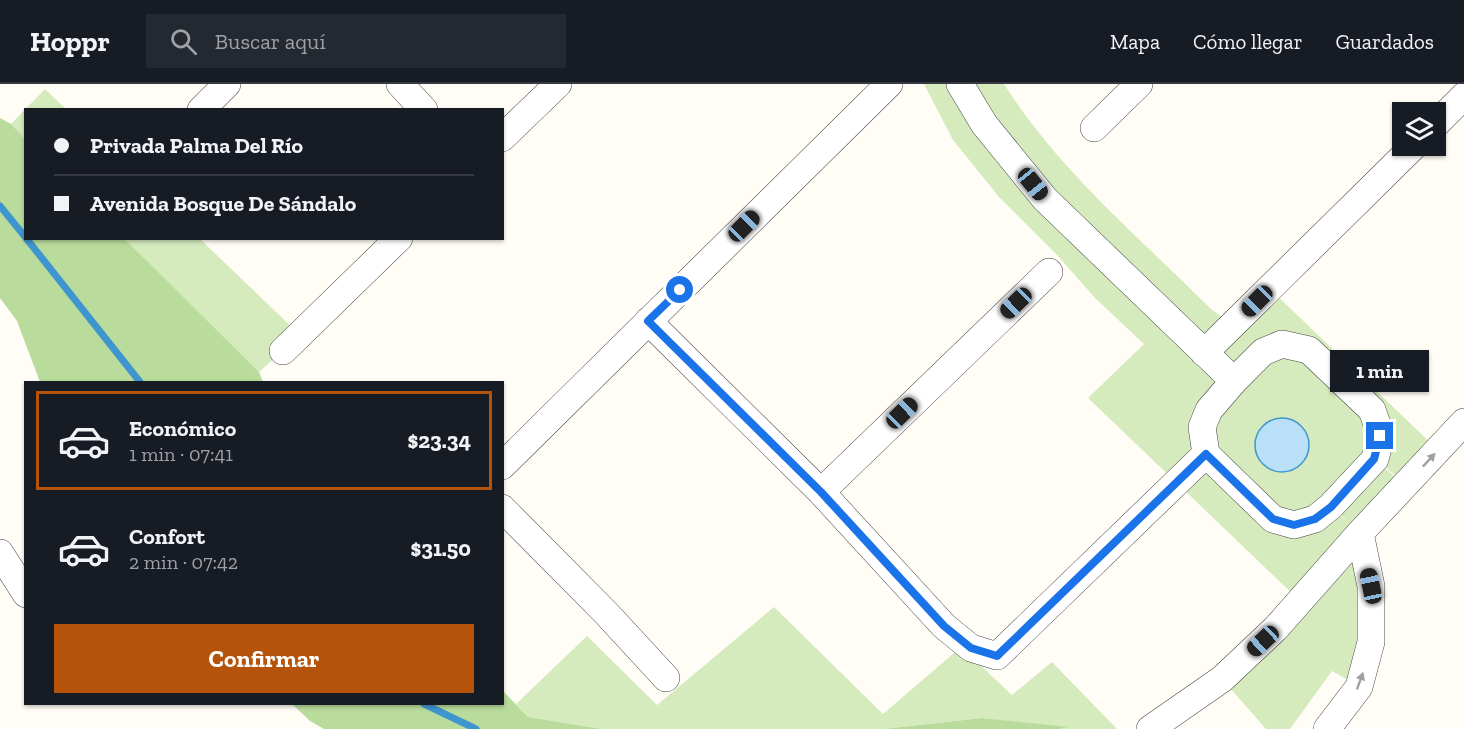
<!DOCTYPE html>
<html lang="es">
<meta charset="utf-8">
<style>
:root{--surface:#171b24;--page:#242831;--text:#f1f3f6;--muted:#9ea1a6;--line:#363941;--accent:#b45309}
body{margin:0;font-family:"Zilla Slab",serif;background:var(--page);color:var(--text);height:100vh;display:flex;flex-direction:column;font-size:22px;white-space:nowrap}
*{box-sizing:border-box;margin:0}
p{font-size:20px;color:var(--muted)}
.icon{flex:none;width:33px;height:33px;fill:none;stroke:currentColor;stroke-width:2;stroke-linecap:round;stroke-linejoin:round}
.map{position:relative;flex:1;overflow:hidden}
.details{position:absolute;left:24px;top:297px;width:480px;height:324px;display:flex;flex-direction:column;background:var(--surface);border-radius:0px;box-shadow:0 2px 4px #0004}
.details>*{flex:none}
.hud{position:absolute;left:24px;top:24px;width:480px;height:132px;border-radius:0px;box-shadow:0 2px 4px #0004;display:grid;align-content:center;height:132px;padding:0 30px;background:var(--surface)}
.tools{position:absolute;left:1392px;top:18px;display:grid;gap:12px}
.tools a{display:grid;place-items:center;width:54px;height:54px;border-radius:0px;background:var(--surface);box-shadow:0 2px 4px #0004;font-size:30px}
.end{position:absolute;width:27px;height:27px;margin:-14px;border:8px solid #1a73e8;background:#fff;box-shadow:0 0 0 3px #fff}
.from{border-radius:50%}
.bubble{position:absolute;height:42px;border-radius:0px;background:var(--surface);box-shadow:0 2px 4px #0004;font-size:20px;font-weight:700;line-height:42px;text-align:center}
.car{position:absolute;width:18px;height:36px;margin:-18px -9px;border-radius:8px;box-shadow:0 0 4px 2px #0007;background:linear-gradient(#222 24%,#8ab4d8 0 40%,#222 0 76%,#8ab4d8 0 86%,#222 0)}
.hud b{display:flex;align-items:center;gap:21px;height:57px;font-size:22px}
.hud b+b{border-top:2px solid var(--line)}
.hud i{width:15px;height:15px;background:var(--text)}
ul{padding:10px 0 0;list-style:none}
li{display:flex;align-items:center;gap:18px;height:99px;margin:0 12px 9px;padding:0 18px;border:3px solid transparent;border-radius:0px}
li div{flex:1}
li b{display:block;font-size:22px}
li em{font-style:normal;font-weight:700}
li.selected{border-color:var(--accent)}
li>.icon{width:54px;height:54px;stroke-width:1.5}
.cta{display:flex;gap:12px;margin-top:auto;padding:12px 30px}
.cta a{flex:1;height:69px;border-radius:0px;background:var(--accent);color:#fff;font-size:24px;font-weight:700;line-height:69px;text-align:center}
header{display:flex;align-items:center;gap:36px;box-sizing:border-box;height:84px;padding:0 30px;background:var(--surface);border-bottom:2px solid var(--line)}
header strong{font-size:28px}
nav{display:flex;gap:33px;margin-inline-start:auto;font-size:21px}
.search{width:420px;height:54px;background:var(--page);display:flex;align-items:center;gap:15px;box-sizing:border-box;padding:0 21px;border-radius:0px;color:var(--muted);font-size:22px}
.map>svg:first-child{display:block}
</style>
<header>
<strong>Hoppr</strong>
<div class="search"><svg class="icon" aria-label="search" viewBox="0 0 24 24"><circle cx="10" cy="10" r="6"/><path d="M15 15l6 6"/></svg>Buscar aquí</div>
<nav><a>Mapa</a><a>Cómo llegar</a><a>Guardados</a></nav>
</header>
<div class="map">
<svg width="1464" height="645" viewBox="0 0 1464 645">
<rect width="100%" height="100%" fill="#fffdf5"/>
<path fill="#d5ebbd" d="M 924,0 L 1004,0 C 1059,87 1139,153 1211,225 L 1232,241 L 1269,204 L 1437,365 L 1406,400 L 1375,375 L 1380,352 L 1330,423 L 1349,439 L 1332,423 L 1375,376 L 1405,401 L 1300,517 L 1088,314 L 1144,260 L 1095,214 L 1058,172 L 999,113 L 953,56 Z
M 45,5 L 66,25 L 26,26 L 25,55 L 11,40 Z
M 125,155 L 200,155 L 300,251 L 259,288 Z
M 1359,454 L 1358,602 L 1332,587 L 1290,645 L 1266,645 L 1223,596 Z
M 774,523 L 883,630 L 961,563 L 1012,611 L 1052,578 L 1117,645 L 1060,645 L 1065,644 L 982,634 L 883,645 L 602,645 L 528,633 L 516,620 L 587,552 L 657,621 Z"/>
<path fill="#b9dc9c" d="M 0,34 L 11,40 L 25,55 L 26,154 L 125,155 L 259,288 L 263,298 L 40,298 L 17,237 L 0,214 Z
M 503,607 L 528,633 L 602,645 L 324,645 L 310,637 L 292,620 L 502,620 Z
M 982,634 L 1068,643 L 1060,645 L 883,645 Z"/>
<path fill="#b9e0f7" stroke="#3f96cf" stroke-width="1.5" d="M1255 361a27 27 0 1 1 54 0a27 27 0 1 1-54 0Z"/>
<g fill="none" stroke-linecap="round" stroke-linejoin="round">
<path stroke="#3f96cf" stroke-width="7" d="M 0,122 L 26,154
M 26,154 L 140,298
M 424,620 L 476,645"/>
<defs>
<path id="minor" d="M 400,0 L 424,26
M 960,0 L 984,40 L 1045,115 L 1234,297
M 201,26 L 227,0
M 1436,40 L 1464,12
M 1094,44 L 1139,0
M 502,54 L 558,0
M 648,237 L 821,408 L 944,542 L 971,564 L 997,572 L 1206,370
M 1282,260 L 1309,266 L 1372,326 L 1381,352 L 1375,375 L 1331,422 L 1315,435 L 1294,441 L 1273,435 L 1206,370 L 1202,343 L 1209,326 L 1234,297 L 1263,268 Z
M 283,267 L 399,154
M 1204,269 L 1414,62
M 502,382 L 889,0
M 821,408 L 1049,188
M 502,424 L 607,530 L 666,594
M 0,469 L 26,510
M 1150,645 L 1222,595 L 1276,544 L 1360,449 L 1464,338
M 1327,645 L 1359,603 L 1371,558 L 1371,502 L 1360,449"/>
</defs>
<use href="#minor" stroke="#444" stroke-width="28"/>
<use href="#minor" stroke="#fff" stroke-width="27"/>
</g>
<defs><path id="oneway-solid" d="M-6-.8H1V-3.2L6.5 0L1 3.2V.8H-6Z" transform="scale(1.5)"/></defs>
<g fill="#a0a0a0">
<use href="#oneway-solid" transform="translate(1429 376) rotate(-47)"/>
<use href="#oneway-solid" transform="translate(1360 597) rotate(-70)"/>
</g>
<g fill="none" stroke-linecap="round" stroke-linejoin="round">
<path stroke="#1a73e8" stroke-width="8" d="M 680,206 L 648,237 L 821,408 L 944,542 L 971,564 L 997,572 L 1206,370 L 1273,435 L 1294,441 L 1315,435 L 1331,423 L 1374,375 L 1380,352"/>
</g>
</svg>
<div class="tools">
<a><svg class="icon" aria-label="layers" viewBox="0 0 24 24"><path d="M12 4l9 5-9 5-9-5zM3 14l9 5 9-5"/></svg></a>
</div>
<i class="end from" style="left:680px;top:206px"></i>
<i class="end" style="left:1380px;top:352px"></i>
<div class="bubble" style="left:1330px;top:266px;width:99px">1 min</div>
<i class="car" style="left:1033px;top:100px;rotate:141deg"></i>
<i class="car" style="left:744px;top:142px;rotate:45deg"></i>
<i class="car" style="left:1257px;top:217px;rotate:225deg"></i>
<i class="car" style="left:1016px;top:219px;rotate:226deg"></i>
<i class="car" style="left:902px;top:329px;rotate:46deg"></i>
<i class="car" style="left:1371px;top:502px;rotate:348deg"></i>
<i class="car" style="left:1263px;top:557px;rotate:227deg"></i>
<div class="hud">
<b><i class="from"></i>Privada Palma Del Río</b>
<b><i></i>Avenida Bosque De Sándalo</b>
</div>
<section class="details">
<ul>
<li class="selected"><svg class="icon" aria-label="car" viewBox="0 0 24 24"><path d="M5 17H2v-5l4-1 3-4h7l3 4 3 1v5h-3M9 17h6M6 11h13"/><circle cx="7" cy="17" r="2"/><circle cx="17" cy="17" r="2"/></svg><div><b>Económico</b><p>1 min · 07:41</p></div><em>$23.34</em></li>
<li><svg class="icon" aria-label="car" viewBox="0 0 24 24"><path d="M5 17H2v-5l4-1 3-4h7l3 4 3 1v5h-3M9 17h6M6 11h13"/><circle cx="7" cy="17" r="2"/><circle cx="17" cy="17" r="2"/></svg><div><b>Confort</b><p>2 min · 07:42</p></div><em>$31.50</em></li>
</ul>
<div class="cta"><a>Confirmar</a></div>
</section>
</div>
